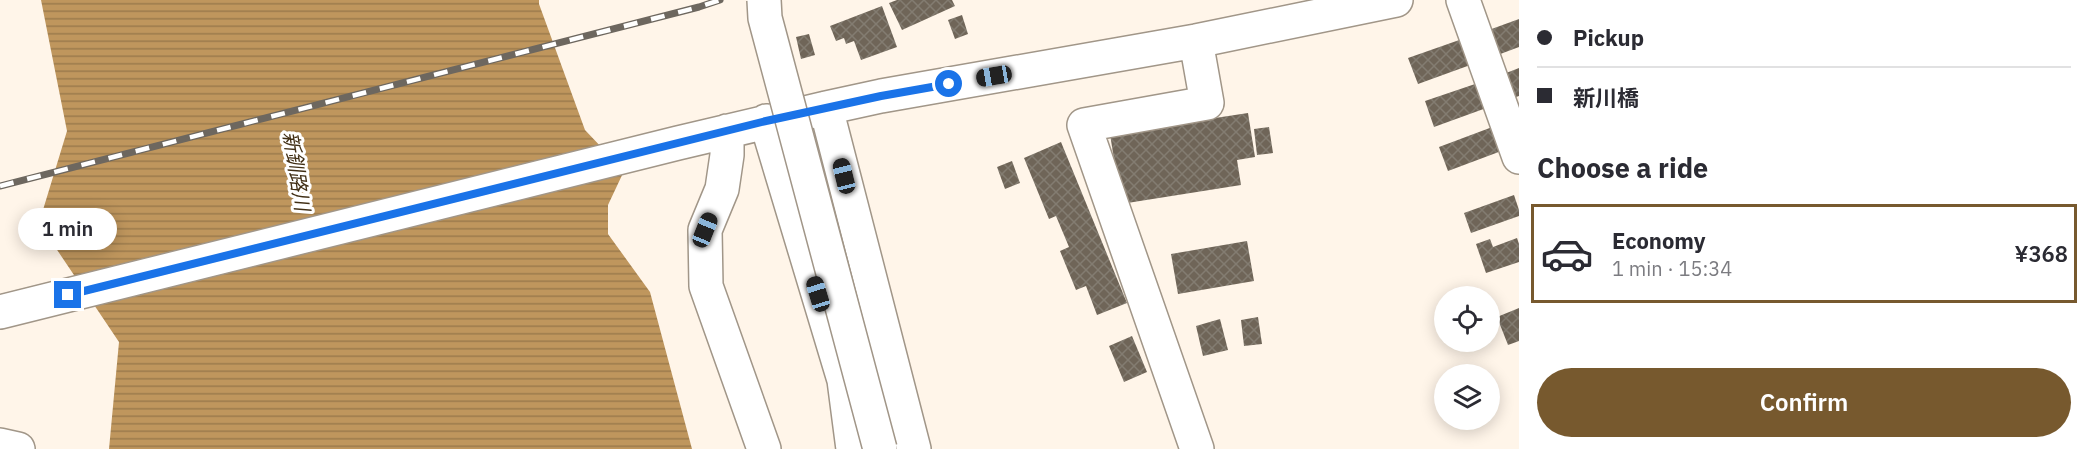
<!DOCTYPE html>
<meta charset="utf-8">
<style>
:root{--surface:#fff;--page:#f2f2f3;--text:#2b2b33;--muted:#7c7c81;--line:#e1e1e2;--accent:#77592e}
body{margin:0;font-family:"IBM Plex Sans","Noto Sans JP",sans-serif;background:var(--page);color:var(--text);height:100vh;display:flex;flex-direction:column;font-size:22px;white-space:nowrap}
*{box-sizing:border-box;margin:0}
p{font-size:20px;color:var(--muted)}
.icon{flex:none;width:33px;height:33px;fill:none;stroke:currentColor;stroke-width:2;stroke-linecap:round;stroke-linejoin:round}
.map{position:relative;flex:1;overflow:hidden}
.sheet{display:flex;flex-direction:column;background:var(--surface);width:570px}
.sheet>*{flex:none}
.hud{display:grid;align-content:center;height:132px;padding:0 18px;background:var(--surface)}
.controls{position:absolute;left:1434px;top:286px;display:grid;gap:12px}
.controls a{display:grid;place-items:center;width:66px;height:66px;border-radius:50%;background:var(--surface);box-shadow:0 3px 15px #0003;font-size:30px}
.end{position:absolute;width:27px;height:27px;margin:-14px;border:8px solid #1a73e8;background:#fff;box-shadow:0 0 0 3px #fff}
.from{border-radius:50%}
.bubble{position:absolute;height:42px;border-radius:21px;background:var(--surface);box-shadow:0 3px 15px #0003;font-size:20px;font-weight:600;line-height:42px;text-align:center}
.car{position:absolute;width:18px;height:36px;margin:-18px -9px;border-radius:8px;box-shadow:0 0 4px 2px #0007;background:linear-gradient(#222 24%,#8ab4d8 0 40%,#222 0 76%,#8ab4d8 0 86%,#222 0)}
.hud b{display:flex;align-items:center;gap:21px;height:57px;font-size:22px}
.hud b+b{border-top:2px solid var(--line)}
.hud i{width:15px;height:15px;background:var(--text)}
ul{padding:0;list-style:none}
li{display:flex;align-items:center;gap:18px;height:99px;margin:0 12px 9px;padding:0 6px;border:3px solid transparent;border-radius:0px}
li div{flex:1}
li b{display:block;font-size:22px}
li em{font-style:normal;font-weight:600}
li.current{border-color:var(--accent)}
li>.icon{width:54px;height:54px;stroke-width:1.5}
h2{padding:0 18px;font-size:27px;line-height:72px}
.button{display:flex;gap:12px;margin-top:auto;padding:12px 18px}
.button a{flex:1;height:69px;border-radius:36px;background:var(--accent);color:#fff;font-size:24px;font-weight:600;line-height:69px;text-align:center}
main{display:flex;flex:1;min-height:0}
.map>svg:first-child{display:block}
</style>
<main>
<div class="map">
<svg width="1519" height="449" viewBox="0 0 1519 449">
<defs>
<pattern id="water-rules" width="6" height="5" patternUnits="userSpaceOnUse" patternTransform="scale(1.5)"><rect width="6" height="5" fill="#bf965d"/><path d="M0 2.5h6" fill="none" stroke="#9c7b4d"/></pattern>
<pattern id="building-cross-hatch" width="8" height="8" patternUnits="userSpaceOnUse" patternTransform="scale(1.5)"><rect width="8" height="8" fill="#6f6558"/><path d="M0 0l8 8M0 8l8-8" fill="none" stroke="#837c71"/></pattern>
</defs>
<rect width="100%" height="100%" fill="#fff5e9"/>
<path fill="url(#water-rules)" d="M 41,0 L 539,0 L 539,4 L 585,130 L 624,171 L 608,205 L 608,234 L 650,292 L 692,449 L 109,449 L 119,342 L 39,223 L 67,131 Z"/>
<path fill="url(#building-cross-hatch)" d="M 897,0 L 952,0 L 955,6 L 902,30 L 889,3 Z
M 882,6 L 897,47 L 861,60 L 854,41 L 846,44 L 844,38 L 836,41 L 830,26 Z
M 962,15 L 968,34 L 955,39 L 948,20 Z
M 1519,19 L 1519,47 L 1495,56 L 1486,31 Z
M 809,34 L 815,55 L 801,59 L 796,37 Z
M 1465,38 L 1473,64 L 1418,84 L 1408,58 Z
M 1519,68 L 1519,96 L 1510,99 L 1501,75 Z
M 1481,82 L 1489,107 L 1434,127 L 1425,101 Z
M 1248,113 L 1255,157 L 1237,160 L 1241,185 L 1121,204 L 1110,134 Z
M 1495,126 L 1504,150 L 1448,171 L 1439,147 Z
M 1269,127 L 1273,153 L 1257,155 L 1254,129 Z
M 1061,142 L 1127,303 L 1097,315 L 1086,286 L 1076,290 L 1060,251 L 1069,247 L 1056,216 L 1049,219 L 1024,158 Z
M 1012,161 L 1020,183 L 1005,189 L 997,167 Z
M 1514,195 L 1519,210 L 1519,216 L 1471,233 L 1464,213 Z
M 1517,238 L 1519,244 L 1519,262 L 1486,273 L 1476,244 L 1490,239 L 1493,247 Z
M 1247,241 L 1254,281 L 1178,294 L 1171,254 Z
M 1519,308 L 1519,341 L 1508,345 L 1497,317 Z
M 1258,317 L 1262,344 L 1244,346 L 1241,320 Z
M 1220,319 L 1228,350 L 1203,356 L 1196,326 Z
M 1132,336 L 1147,372 L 1124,382 L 1109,346 Z"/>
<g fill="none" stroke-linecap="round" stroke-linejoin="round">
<defs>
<path id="minor" d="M 1463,0 L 1519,157
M 1196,41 L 1207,103 L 1084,125 L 1197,449
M 826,108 L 914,449
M 766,121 L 844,380 L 853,449
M 727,131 L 727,155 L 722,189 L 705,230 L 706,286 L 764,449
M 0,312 L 678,143 L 826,108 L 881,96 L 1196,41 L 1396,0"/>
<path id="highway" d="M 0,445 L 18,449"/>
</defs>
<use href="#minor" stroke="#a19688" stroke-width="36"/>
<use href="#highway" stroke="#a19688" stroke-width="36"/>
<use href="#minor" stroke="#fff" stroke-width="33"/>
<use href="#highway" stroke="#fff" stroke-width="33"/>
<defs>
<path id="rail" d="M 0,186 L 699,7 L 720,0"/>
</defs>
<use href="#rail" stroke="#6d675f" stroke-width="7"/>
<use href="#rail" stroke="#fff" stroke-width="4.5" stroke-dasharray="14" stroke-linecap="butt"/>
<defs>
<path id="minor-bridge" d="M 764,0 L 765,18 L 880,449"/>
</defs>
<use href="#minor-bridge" stroke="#a19688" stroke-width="36" stroke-linecap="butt"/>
<use href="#minor-bridge" stroke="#fff" stroke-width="33"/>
</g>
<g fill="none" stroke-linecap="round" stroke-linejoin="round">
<path stroke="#1a73e8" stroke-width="8" d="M 68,295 L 766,121 L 881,96 L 949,84"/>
</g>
<g text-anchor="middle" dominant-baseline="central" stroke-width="6" stroke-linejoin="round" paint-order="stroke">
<g font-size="20" font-style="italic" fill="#402e14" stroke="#fff">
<text transform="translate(297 171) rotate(81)">新釧路川</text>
</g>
</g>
</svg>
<div class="controls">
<a><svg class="icon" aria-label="locate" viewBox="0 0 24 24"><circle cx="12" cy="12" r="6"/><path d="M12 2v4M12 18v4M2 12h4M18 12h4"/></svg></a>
<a><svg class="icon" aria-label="layers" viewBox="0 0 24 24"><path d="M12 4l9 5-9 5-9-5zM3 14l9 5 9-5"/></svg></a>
</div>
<i class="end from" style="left:949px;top:84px"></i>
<i class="end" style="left:68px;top:295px"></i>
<div class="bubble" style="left:18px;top:208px;width:99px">1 min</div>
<i class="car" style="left:994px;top:76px;rotate:260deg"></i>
<i class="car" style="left:844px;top:176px;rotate:346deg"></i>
<i class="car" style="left:705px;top:230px;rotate:22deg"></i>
<i class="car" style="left:818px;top:294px;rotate:343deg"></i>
</div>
<section class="sheet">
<div class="hud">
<b><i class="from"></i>Pickup</b>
<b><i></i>新川橋</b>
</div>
<h2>Choose a ride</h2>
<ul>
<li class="current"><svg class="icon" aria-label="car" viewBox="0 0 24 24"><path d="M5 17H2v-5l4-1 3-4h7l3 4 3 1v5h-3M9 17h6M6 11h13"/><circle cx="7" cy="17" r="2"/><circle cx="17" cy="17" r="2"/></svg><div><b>Economy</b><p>1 min · 15:34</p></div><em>¥368</em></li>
</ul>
<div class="button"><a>Confirm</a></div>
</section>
</main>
